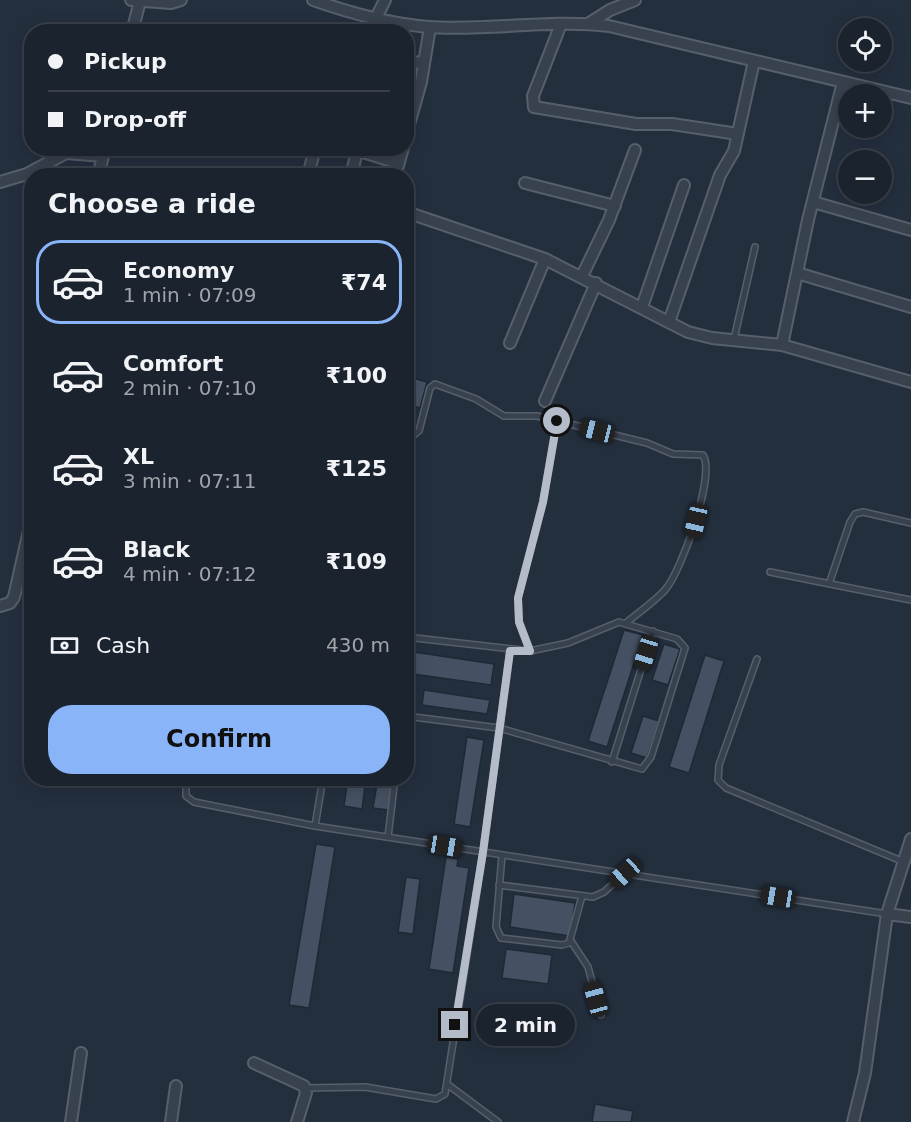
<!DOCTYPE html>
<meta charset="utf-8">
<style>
:root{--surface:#1b232e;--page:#242b36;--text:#f1f3f6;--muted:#a0a4aa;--line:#39404a;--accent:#8ab4f8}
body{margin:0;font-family:"DejaVu Sans",sans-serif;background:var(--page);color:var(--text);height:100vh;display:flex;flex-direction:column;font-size:22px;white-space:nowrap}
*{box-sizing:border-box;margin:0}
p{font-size:20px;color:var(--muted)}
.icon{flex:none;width:33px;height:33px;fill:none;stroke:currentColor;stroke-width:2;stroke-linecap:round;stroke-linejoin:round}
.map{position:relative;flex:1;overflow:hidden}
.details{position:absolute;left:24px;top:168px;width:390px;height:618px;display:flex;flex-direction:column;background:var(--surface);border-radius:24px;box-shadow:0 3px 15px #0003,0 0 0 2px var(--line)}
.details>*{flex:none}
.top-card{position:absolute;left:24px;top:24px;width:390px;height:132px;border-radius:24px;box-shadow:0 3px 15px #0003,0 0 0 2px var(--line);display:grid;align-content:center;height:132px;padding:0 24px;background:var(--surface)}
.tools{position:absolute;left:838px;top:18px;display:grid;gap:12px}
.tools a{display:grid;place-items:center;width:54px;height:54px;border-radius:50%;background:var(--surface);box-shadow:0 3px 15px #0003,0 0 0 2px var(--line);font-size:30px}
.end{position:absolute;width:27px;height:27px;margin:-14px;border:8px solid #b4bcc9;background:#111;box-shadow:0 0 0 3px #111}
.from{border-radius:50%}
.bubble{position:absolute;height:42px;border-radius:21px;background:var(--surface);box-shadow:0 3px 15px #0003,0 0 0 2px var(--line);font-size:20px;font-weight:700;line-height:42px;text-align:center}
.car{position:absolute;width:18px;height:36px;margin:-18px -9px;border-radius:8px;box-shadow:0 0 4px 2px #0007;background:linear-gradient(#222 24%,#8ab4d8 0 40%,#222 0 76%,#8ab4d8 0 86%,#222 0)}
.top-card b{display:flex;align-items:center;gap:21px;height:57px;font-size:22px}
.top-card b+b{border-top:2px solid var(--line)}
.top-card i{width:15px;height:15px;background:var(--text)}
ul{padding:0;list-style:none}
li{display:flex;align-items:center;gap:18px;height:84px;margin:0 12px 9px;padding:0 12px;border:3px solid transparent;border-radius:24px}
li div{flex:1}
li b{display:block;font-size:22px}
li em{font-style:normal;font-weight:700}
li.on{border-color:var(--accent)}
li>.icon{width:54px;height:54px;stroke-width:1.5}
h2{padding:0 24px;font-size:27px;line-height:72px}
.pay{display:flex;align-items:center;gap:15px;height:66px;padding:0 24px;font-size:22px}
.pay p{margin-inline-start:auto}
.action{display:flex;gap:12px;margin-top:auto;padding:12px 24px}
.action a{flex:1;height:69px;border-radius:24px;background:var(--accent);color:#111;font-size:24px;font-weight:700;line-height:69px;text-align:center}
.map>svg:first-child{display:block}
</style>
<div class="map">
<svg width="911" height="1122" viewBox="0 0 911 1122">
<rect width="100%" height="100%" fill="#242f3e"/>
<path fill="#455162" stroke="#1f2835" stroke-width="1.5" d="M 406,376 L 427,382 L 420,408 L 406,404 Z
M 624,630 L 643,635 L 607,747 L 588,741 Z
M 664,644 L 680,649 L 668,685 L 652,680 Z
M 407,651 L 494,664 L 491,685 L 406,673 Z
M 705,655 L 724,661 L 689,773 L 669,767 Z
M 424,690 L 490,700 L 487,714 L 422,705 Z
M 643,716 L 659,721 L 647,758 L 631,753 Z
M 467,737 L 484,740 L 470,827 L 454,824 Z
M 348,778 L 366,778 L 362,809 L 344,806 Z
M 378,778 L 393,778 L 388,810 L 373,808 Z
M 316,844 L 335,847 L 309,1008 L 289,1005 Z
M 446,857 L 458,859 L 457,866 L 469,868 L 453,973 L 429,969 Z
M 406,877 L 420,879 L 413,934 L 398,932 Z
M 514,894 L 575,903 L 570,936 L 510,927 Z
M 506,949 L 552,955 L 548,984 L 502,978 Z
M 497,1009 L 546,1014 L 542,1045 L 494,1039 Z
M 595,1104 L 633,1111 L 631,1122 L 592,1122 Z"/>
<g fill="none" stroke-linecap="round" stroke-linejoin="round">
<defs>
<path id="service" d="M 100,170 L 121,176
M 734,339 L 755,247
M 406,434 L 414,435 L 419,431 L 430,388 L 435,384 L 476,399 L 504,416 L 537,416 L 647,443 L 673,454 L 703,455 C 716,475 681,572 665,590 C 654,602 639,612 626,623
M 770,572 L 911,600
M 829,584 L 850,522 L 855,514 L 863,512 L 911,523
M 406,637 L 530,651 L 568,643 L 619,622 L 677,639 L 685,648 L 651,757 L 642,769 L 499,728 L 406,716
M 530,651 L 519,622 L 518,598 L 543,502 L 557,421
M 757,659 L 719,765 L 718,780 L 726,788 L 904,862
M 612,762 L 653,631
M 186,778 L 186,796 L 194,802 L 315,826 L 887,914
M 315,826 L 323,778
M 388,837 L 395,778
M 502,855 L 496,927 L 501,938 L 562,945 L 569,943 L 582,896
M 499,885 L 593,897 L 604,892 L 625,873
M 571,941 L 588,967 L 601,1015
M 447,1084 L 498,1122
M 305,1088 L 365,1087 L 436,1099 L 445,1094 L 483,852 L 510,651"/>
<path id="minor" d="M 131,0 L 171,3 L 181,0
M 313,0 C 350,13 390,24 429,27 C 489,31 549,19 609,26 L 911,98
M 376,18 L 385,0
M 561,24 L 533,96 L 534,107 L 636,124 L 672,124 L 738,134
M 588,24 L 610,10 L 635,0
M 132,32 L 140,1
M 406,63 L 424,62
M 406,135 L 421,82 L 430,27
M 350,148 L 398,163
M 98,176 L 105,148
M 308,176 L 315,148
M 351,176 L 357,151
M 395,176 L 403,148
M 0,182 L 27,174 L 66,153 L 103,156
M 525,183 L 615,206
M 813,202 L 911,230
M 406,212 L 545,259 L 688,332 L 712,338 L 782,345 L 911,382
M 797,273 L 911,307
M 582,276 L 609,220 L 635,150
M 642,307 L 684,185
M 669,322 L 720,175 L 734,151 L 754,61
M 510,343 L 545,259
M 782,345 L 808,220 L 843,82
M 545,401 L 596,283
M 0,606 L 10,603 L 14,597 L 32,517
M 887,914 L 911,917
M 254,1063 L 304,1086 L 306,1093 L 297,1122
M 71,1122 L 81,1053
M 171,1122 L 176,1086
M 853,1122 L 865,1073 L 887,914 L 911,839"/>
</defs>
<use href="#service" stroke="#565f6c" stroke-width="8"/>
<use href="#minor" stroke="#565f6c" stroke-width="14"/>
<use href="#service" stroke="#38414e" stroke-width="5"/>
<use href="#minor" stroke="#38414e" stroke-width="10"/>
</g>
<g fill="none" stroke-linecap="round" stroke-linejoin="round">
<path stroke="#b4bcc9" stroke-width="8" d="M 455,1025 L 483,852 L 510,651 L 530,651 L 519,622 L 518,598 L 543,502 L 557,421"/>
</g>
</svg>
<div class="tools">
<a><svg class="icon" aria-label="locate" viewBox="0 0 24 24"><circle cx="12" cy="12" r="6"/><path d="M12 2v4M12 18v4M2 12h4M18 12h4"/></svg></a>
<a>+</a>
<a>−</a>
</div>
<i class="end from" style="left:557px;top:421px"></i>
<i class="end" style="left:455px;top:1025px"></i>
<div class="bubble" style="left:476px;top:1004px;width:99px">2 min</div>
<i class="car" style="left:597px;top:431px;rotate:284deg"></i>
<i class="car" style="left:696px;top:521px;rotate:193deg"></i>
<i class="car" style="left:646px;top:653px;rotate:197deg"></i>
<i class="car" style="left:445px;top:846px;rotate:99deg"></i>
<i class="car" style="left:625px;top:873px;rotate:228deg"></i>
<i class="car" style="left:778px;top:897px;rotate:279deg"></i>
<i class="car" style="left:596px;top:999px;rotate:345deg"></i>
<div class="top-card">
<b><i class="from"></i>Pickup</b>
<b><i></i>Drop-off</b>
</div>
<section class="details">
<h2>Choose a ride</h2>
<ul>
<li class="on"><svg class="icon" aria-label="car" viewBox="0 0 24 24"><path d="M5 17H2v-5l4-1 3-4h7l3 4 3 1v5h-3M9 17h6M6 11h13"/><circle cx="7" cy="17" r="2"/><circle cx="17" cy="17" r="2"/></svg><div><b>Economy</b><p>1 min · 07:09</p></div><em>₹74</em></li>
<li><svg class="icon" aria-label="car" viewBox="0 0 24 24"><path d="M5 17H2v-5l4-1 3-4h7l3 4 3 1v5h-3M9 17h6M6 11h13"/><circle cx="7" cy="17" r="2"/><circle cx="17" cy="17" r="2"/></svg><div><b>Comfort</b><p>2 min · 07:10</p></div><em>₹100</em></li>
<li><svg class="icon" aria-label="car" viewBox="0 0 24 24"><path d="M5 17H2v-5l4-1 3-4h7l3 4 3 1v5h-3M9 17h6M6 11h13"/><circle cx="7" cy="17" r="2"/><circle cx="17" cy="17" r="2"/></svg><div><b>XL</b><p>3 min · 07:11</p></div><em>₹125</em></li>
<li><svg class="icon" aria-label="car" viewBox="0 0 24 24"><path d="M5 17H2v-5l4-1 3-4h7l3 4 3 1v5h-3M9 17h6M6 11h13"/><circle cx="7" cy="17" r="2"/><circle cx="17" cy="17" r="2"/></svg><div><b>Black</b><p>4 min · 07:12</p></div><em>₹109</em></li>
</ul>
<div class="pay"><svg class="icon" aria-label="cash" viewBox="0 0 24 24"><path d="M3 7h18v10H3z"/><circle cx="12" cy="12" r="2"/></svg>Cash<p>430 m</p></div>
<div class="action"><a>Confirm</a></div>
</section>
</div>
